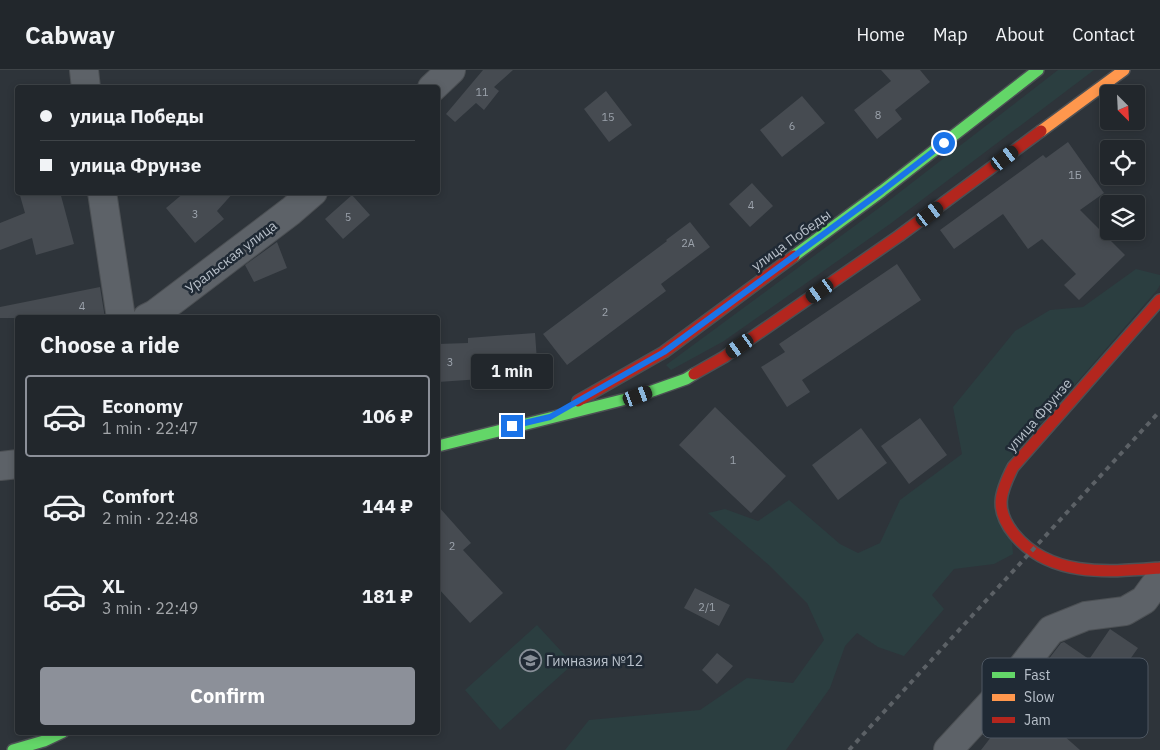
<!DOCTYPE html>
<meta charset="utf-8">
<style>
:root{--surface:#22272c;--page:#2a2f34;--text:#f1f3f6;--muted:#a2a5a9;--line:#3f4448;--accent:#8c9099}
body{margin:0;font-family:"IBM Plex Sans",sans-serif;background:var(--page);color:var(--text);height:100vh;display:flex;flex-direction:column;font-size:19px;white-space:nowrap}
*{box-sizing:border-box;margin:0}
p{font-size:16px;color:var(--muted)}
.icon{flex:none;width:28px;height:28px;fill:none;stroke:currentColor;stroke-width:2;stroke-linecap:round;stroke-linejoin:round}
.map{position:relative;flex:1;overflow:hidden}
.sheet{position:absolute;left:15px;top:245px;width:425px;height:420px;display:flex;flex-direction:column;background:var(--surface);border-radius:5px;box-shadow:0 2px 8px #0003,0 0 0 1px var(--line)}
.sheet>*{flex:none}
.hud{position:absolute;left:15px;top:15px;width:425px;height:110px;border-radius:5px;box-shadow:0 2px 8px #0003,0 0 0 1px var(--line);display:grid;align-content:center;height:110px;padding:0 25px;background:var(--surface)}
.needle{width:32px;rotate:156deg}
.fabs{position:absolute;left:1100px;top:15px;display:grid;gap:10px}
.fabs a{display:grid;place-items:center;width:45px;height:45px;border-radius:5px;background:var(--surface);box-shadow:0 2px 8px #0003,0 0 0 1px var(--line);font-size:25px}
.end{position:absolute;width:22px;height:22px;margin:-11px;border:6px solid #1a73e8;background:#fff;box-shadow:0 0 0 2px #fff}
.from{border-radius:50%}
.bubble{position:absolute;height:35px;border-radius:5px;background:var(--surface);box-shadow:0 2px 8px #0003,0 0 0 1px var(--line);font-size:16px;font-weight:700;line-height:35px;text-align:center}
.car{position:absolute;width:15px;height:30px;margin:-15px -8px;border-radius:6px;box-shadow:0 0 4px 1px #0007;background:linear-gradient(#222 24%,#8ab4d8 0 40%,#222 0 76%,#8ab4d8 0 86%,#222 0)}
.hud b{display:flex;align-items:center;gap:18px;height:48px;font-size:19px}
.hud b+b{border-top:1px solid var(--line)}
.hud i{width:12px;height:12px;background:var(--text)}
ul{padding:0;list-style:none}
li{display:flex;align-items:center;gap:15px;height:82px;margin:0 10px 8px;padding:0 15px;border:2px solid transparent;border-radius:5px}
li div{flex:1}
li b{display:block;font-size:19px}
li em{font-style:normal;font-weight:700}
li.active{border-color:var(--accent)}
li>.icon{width:45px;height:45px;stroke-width:1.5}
h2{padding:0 25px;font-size:22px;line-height:60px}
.action{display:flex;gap:10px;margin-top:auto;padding:10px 25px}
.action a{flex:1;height:58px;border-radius:5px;background:var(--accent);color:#fff;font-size:20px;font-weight:700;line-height:58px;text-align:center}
header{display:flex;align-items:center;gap:30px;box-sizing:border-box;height:70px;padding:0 25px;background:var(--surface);border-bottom:1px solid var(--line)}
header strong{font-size:24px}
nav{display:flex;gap:28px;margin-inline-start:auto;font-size:18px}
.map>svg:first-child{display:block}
</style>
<header>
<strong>Cabway</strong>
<nav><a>Home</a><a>Map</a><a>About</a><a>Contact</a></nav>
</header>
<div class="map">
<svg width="1160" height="680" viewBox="0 0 1160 680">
<rect width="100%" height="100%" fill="#2e343a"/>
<path fill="#2b3e40" d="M 1058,0 L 1094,0 L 890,154 L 724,271 L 671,300 L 666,295 L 887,132 Z
M 1136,199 L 1160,205 L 1160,215 L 1157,220 L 1006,394 L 1013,484 L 994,494 L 954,499 L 932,525 L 944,539 L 904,586 L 878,577 L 857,563 L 845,576 L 830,618 L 786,680 L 565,680 L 589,650 L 700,640 L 747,608 L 793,613 L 824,570 L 807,533 L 770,496 L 708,443 L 725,439 L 758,451 L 789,430 L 840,474 L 858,483 L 880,473 L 900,430 L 962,384 L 953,337 L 1015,261 L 1050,240 L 1083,237 Z
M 537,555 L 573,594 L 500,660 L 465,620 Z"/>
<path fill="#464b51" d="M 483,0 L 513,0 L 494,17 L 499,21 L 484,40 L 476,33 L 455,52 L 446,44 Z
M 881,0 L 920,0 L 930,12 L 895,40 L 902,49 L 877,69 L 854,40 L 891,11 Z
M 606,21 L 632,55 L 609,72 L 584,39 Z
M 802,26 L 825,53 L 782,87 L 760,60 Z
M 1068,72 L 1104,123 L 1080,140 L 1125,185 L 1079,230 L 1064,215 L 1076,204 L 1042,169 L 1028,179 L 1003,144 L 954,179 L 940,160 L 1043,85 L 1046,88 Z
M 752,113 L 773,136 L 750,157 L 729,134 Z
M 19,122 L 60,122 L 74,174 L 36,185 L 32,168 L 0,180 L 0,153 L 25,143 Z
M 185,122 L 234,122 L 217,141 L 224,149 L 195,173 L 166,138 Z
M 352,125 L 370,145 L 343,169 L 325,149 Z
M 690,152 L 710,177 L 661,214 L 666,221 L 567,295 L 543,264 L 667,171 L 666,170 Z
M 277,172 L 287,198 L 254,212 L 245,195 Z
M 897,194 L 921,230 L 802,310 L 810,322 L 787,337 L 761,297 L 785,282 L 779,274 Z
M 100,217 L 105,248 L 0,248 L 0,237 Z
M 535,263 L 538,305 L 438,312 L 438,274 L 468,273 L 468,268 Z
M 715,337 L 786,406 L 751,443 L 679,375 Z
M 920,348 L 947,385 L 909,414 L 881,376 Z
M 861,358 L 887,393 L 838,430 L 812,395 Z
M 438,436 L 471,473 L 463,480 L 503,523 L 470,553 L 438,518 Z
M 695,518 L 730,535 L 719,556 L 684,538 Z
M 1110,559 L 1138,578 L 1118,606 L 1090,588 Z
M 1064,572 L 1099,596 L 1076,629 L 1038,603 L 1061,573 Z
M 717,583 L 733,596 L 717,614 L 702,600 Z
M 1021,628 L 1080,680 L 981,680 Z"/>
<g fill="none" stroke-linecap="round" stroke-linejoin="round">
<defs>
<path id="street" d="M 84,0 L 86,18
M 432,18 L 451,0
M 102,122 L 121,248
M 147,248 L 155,244 L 291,141 L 313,122
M 0,396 L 18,394
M 948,680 L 1009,614 L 1051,560 L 1086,546 L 1125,541 L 1144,530 L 1160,508"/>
<path id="fast" d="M 794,186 L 882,121 L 1038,0
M 438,376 L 638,326 L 686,309 L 694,304
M 13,680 L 44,671 L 63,662"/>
<path id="slow" d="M 1041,61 L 1124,0"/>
<path id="jam" d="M 1160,230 L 1013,397 C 1000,423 994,439 1014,464 C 1050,508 1109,502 1160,498
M 694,304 L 724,287 L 899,166 L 1041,61
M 578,331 L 664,282 L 794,186"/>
</defs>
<use href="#street" stroke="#4c5054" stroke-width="30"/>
<use href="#fast" stroke="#4c5054" stroke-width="14"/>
<use href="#slow" stroke="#4c5054" stroke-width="14"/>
<use href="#jam" stroke="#4c5054" stroke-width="14"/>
<use href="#street" stroke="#5d6268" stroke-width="28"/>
<use href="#fast" stroke="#63d668" stroke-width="11"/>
<use href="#slow" stroke="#ff974d" stroke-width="11"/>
<use href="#jam" stroke="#b3261e" stroke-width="11"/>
<path stroke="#5c6166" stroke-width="4" stroke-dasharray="5 5" stroke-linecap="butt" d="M 849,680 L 1160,341"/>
</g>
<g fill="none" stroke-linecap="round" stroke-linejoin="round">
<path stroke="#1a73e8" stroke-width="6" d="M 512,356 L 550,347 L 664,282 L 882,121 L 944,73"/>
</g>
<defs>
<symbol id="school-ring" viewBox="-11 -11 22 22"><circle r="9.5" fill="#202a35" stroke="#888f98" stroke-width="1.5"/><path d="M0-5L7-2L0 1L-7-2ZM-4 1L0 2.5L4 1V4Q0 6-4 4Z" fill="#888f98"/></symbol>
</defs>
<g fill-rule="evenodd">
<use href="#school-ring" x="518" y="578" width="25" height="25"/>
</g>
<g text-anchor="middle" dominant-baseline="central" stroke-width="5" stroke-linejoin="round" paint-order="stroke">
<g font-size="11" fill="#9ca3ac">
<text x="482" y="22">11</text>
<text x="878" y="45">8</text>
<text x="608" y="47">15</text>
<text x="792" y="56">6</text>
<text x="1075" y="105">1Б</text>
<text x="751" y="135">4</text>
<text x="195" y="144">3</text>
<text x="348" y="147">5</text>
<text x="688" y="173">2А</text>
<text x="82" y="236">4</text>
<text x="605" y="242">2</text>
<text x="450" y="292">3</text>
<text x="733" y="390">1</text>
<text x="452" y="476">2</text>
<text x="707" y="537">2/1</text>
</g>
<g font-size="14" fill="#b8c0ca" stroke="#202a35">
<text transform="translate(791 170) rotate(-36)">улица Победы</text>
<text transform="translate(231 187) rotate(-37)">Уральская улица</text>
<text transform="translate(1039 345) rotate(-49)">улица Фрунзе</text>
</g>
<g font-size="14" fill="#b8c0ca" stroke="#202a35" text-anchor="start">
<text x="546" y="591">Гимназия №12</text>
</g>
</g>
<rect x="982" y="588" width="166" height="80" rx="8" fill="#202a35" stroke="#4e5762" stroke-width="1"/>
<rect x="992" y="602" width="23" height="6" fill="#63d668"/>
<rect x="992" y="624" width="23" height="7" fill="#ff974d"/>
<rect x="992" y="647" width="23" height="6" fill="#b3261e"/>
<g font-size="14" fill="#b8c0ca">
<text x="1024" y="610">Fast</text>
<text x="1024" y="632">Slow</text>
<text x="1024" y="655">Jam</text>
</g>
</svg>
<div class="fabs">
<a><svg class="needle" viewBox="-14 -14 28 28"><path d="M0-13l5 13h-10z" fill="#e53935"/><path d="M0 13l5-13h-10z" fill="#a2a5a9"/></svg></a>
<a><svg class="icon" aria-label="locate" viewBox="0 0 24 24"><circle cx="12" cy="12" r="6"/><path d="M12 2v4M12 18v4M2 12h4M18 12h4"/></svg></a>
<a><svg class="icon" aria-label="layers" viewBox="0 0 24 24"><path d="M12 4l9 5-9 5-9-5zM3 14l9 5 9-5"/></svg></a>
</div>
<i class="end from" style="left:944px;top:73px"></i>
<i class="end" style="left:512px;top:356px"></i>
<div class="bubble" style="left:471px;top:284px;width:82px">1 min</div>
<i class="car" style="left:1005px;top:88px;rotate:53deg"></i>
<i class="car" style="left:930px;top:144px;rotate:53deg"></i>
<i class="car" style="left:820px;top:221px;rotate:235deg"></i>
<i class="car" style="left:740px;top:276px;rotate:235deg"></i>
<i class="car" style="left:638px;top:326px;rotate:70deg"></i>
<div class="hud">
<b><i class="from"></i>улица Победы</b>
<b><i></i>улица Фрунзе</b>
</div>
<section class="sheet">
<h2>Choose a ride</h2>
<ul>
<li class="active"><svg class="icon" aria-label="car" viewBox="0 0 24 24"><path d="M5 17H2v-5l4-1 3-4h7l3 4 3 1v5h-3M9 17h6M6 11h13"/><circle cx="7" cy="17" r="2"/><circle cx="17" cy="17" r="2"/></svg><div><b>Economy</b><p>1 min · 22:47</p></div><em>106 ₽</em></li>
<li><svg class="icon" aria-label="car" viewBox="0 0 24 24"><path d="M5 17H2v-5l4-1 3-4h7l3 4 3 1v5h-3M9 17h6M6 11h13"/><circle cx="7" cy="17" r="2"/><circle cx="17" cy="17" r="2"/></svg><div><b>Comfort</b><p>2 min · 22:48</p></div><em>144 ₽</em></li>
<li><svg class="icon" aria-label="car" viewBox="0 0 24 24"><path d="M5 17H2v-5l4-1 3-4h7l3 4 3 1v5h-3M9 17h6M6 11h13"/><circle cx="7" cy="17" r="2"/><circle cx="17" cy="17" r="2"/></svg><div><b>XL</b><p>3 min · 22:49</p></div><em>181 ₽</em></li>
</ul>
<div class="action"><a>Confirm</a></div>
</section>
</div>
